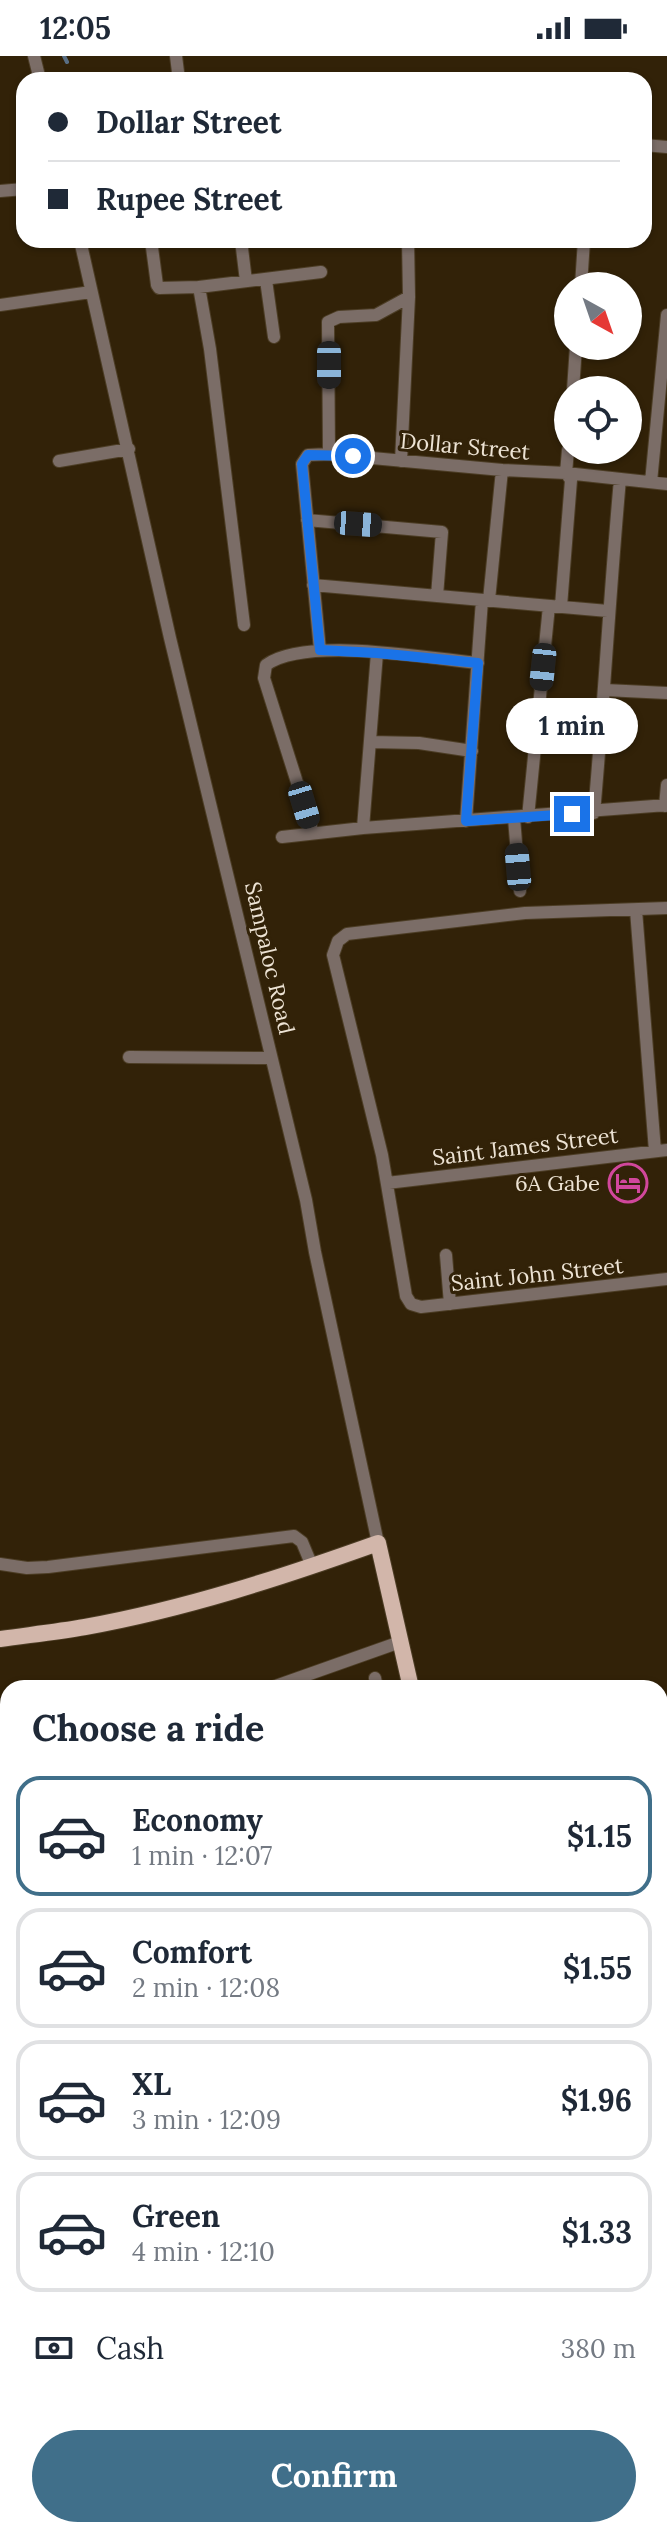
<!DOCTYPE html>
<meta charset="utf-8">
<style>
:root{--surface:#fff;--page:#f2f2f3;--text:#1f2937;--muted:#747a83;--line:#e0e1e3;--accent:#406f8a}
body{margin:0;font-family:Lora,serif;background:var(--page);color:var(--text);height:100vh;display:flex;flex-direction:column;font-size:30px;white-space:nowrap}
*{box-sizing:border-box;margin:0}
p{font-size:26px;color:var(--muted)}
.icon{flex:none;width:44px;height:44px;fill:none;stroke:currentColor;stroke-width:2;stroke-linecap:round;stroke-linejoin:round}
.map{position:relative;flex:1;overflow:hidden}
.drawer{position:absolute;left:0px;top:1624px;width:668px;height:858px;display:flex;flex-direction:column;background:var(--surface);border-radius:24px 24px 0 0;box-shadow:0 2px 6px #0004}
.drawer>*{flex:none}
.banner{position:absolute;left:16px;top:16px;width:636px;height:176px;border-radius:24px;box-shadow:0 2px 6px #0004;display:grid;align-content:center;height:176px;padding:0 32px;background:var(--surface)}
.needle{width:52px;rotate:140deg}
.buttons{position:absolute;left:554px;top:216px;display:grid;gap:16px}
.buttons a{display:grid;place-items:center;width:88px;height:88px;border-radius:50%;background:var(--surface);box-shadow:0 2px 6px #0004;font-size:40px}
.end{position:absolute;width:36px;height:36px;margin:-18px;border:10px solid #1a73e8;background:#fff;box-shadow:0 0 0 4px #fff}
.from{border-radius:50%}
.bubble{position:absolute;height:56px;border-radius:28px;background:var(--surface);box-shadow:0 2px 6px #0004;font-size:26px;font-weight:700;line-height:56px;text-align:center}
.car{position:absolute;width:24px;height:48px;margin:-24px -12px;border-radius:10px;box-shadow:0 0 6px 2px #0007;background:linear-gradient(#222 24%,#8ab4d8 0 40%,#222 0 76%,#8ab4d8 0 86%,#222 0)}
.banner b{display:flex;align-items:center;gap:28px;height:76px;font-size:30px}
.banner b+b{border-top:2px solid var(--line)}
.banner i{width:20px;height:20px;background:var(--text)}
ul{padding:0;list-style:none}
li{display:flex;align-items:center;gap:24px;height:120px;margin:0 16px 12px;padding:0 16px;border:4px solid var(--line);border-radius:24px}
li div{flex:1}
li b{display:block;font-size:30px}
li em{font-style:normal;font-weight:700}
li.on{border-color:var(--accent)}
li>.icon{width:72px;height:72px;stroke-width:1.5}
h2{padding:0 32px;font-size:36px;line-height:96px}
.pay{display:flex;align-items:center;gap:20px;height:88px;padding:0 32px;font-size:30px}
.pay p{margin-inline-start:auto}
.button{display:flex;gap:16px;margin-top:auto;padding:16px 32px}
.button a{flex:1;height:92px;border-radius:48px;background:var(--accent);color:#fff;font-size:32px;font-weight:700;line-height:92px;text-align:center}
.status{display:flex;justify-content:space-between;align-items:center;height:56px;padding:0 40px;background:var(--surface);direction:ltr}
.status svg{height:22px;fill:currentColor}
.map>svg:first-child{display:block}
</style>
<div class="status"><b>12:05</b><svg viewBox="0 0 49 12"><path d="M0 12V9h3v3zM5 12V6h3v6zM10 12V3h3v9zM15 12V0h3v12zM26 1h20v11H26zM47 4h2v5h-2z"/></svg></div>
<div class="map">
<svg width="667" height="2481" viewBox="0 0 667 2481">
<rect width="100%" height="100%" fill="#322208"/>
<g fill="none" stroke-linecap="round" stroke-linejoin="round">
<path stroke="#596e84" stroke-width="4" d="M 64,0 L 67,6
M 660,1668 L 667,1663"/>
<path stroke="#596e84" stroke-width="22" d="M 660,1832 L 667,1835
M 0,1882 L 8,1886"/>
<defs>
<path id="minor" d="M 34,0 L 40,24
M 176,0 L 179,24
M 644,89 L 667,91
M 0,135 L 24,133
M 80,184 L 170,582 L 306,1144 L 315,1196 L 378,1487
M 151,184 L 157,229 L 159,232 L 199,231 L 321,216
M 241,184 L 246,225
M 266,224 L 274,281
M 581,230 L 584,184
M 199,231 L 210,293 L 244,569
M 0,249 L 91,236
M 573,334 L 576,290
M 329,398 L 328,266 L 339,261 L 376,259 L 409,241
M 59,405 L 129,393
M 401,405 L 409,241 L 408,184
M 651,426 L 667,259
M 307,464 L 442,476 L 437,540
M 313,529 L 608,555
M 489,544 L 502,414
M 561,550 L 571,424 L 566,417 L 568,394
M 320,594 L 302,408 L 308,399 L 329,398 L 502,414 L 566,417 L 667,428
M 605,634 L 667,637
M 370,686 L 419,687 L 472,695
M 665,750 L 667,729
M 594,757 C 604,645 610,534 620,423
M 528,761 L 549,550
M 514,762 L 520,835
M 466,765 L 482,544
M 363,772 L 377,597
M 313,777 L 264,622 L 266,609 C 306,580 428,602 478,607
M 282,781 L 363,772 L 667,749
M 667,852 L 525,857 L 347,878 L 338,885 L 333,899 L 382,1099 L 406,1240 L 411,1248 L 421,1251 L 667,1223
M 636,854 L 655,1095
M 129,1001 L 270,1002
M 387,1127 L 667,1094
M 446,1199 L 450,1248
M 0,1508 L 27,1512 L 48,1511 L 294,1480 L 302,1486 L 312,1510
M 375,1622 L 377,1632
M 270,1632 L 400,1586
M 0,1695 L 8,1694
M 0,1745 L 8,1744
M 0,1786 L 8,1785
M 0,1825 L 8,1838
M 660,2419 L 667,2419
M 590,2481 L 595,2478 L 608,2481"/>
<path id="major" d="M 0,1583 C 28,1579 57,1576 85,1571 C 185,1553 283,1521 378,1487 L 411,1632
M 660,1968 L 667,1969
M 337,2481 L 338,2474"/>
</defs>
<use href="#minor" stroke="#4c3d25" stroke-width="14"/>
<use href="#major" stroke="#4c3d25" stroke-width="18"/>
<use href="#minor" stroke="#7b6d67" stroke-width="12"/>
<use href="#major" stroke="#d2b6aa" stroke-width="16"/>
</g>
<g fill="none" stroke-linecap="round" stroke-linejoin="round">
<path stroke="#1a73e8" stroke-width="10" d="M 353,400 L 308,399 L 302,408 L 320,594 L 377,597 L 478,607 L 466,765 L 572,758"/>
</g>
<defs>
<symbol id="hotel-ring" viewBox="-11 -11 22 22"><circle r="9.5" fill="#322208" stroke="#d1479c" stroke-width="1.5"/><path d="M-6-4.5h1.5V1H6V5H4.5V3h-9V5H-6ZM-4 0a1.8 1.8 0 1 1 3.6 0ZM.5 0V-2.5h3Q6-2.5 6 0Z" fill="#d1479c"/></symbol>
</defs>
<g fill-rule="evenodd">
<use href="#hotel-ring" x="606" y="1105" width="44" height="44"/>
</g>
<g text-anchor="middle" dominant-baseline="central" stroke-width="6" stroke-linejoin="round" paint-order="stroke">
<g font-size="22" fill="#ede3d4" stroke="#322208">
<text transform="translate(465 390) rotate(5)">Dollar Street</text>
<text transform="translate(270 902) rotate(77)">Sampaloc Road</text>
<text transform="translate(525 1090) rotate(-7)">Saint James Street</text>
<text transform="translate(537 1218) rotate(-6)">Saint John Street</text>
</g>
<g font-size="22" fill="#ede3d4" stroke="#322208" text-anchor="end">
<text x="600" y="1127">6A Gabe</text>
</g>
</g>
</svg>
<div class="buttons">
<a><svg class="needle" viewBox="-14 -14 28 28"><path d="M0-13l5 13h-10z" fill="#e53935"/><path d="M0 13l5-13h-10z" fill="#747a83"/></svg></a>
<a><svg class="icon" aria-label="locate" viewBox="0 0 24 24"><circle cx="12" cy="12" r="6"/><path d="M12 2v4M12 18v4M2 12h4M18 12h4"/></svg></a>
</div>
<i class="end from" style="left:353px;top:400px"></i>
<i class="end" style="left:572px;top:758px"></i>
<div class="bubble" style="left:506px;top:642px;width:132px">1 min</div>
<i class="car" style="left:329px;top:309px;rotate:180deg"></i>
<i class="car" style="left:358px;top:468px;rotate:94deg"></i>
<i class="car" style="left:543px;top:611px;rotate:186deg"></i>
<i class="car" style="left:304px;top:749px;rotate:163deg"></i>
<i class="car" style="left:518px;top:811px;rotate:355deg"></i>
<div class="banner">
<b><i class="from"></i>Dollar Street</b>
<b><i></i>Rupee Street</b>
</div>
<section class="drawer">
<h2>Choose a ride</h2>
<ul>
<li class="on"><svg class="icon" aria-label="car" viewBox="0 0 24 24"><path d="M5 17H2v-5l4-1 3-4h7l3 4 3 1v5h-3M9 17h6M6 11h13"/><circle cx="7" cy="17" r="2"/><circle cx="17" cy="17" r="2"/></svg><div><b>Economy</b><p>1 min · 12:07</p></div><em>$1.15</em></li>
<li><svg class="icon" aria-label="car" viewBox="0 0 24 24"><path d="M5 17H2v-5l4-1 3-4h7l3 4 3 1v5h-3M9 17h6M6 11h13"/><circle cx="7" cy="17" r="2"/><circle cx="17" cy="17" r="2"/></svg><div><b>Comfort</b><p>2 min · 12:08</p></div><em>$1.55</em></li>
<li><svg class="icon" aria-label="car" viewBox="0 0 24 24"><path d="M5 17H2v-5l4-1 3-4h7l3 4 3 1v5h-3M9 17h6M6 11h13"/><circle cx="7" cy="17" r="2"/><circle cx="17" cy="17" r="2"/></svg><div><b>XL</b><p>3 min · 12:09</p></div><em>$1.96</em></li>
<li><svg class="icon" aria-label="car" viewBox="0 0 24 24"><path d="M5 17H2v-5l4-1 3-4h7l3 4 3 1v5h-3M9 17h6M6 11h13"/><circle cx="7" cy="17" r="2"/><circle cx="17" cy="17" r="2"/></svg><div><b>Green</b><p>4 min · 12:10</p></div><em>$1.33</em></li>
</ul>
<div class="pay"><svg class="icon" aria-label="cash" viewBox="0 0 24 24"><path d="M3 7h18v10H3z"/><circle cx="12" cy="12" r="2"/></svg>Cash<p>380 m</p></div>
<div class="button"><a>Confirm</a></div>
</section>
</div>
